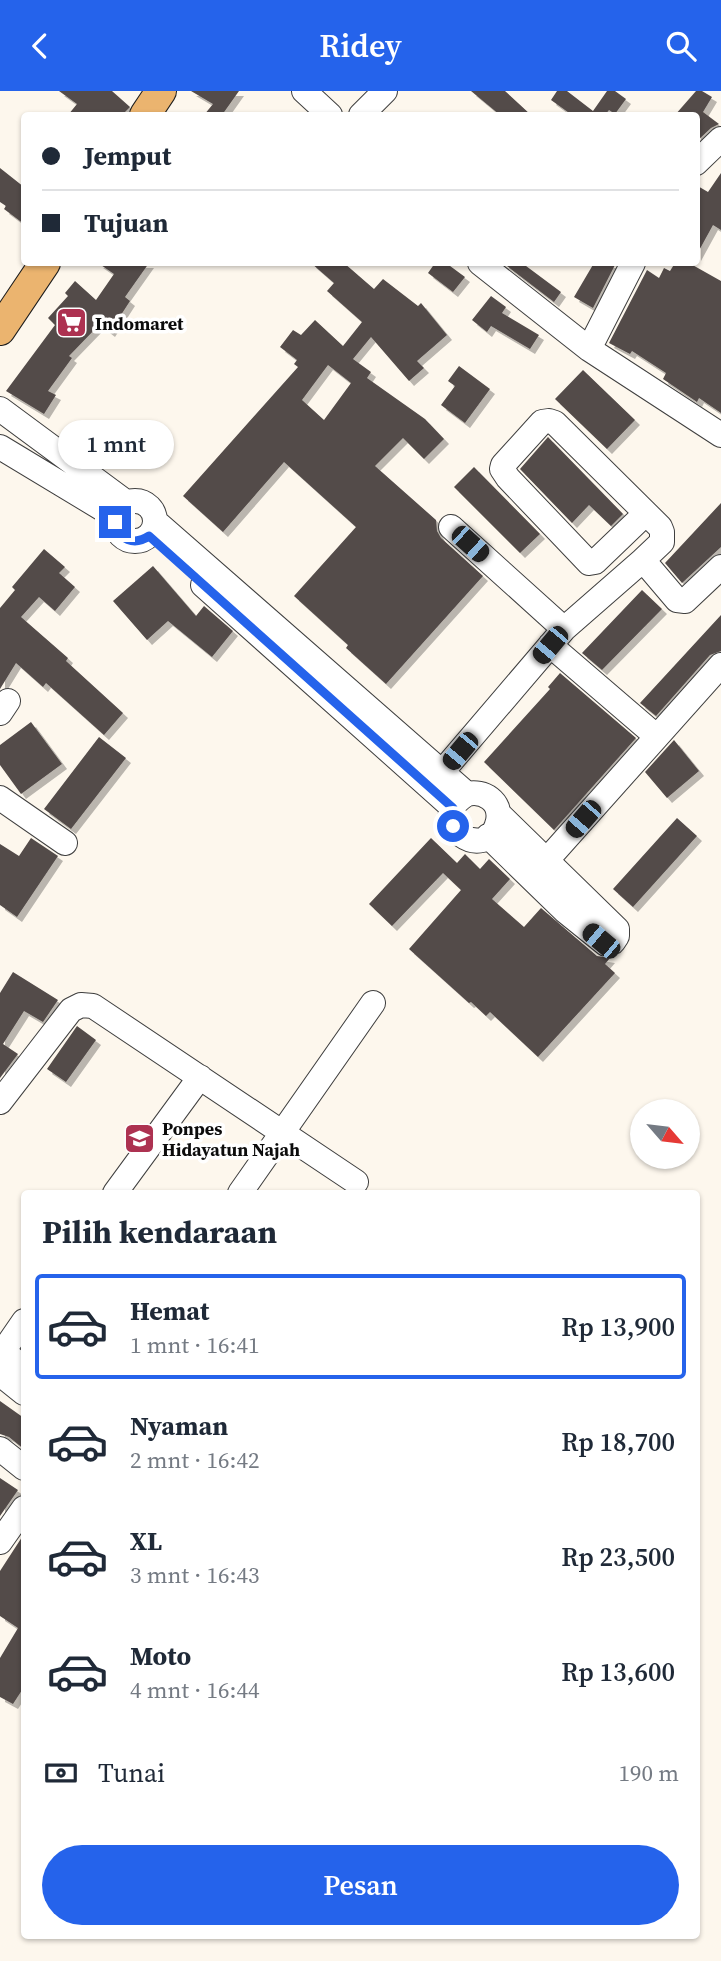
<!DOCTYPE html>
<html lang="id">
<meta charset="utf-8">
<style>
:root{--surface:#fff;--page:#f6f6f7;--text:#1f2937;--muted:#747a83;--line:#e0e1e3;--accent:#2563eb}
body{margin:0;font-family:"Source Serif 4",serif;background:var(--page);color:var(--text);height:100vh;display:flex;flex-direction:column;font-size:26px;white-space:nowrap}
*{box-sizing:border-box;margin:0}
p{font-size:23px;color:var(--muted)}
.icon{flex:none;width:38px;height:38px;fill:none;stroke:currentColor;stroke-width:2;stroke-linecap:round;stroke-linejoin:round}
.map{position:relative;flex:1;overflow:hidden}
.panel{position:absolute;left:21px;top:1099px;width:679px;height:749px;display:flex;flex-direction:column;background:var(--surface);border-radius:7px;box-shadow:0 2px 5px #0004}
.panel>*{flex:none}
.top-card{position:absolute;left:21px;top:21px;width:679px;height:154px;border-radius:7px;box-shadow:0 2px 5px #0004;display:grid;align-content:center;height:154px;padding:0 21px;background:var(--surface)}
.needle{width:46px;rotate:118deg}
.controls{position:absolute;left:630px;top:1008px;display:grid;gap:14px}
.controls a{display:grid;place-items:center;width:70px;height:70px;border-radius:50%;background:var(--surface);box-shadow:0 2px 5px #0004;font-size:35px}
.end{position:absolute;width:32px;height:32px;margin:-16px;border:9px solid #2563eb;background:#fff;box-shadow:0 0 0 4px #fff}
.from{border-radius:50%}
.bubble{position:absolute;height:49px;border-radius:24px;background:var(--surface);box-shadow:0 2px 5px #0004;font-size:23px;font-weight:600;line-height:49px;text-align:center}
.car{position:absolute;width:21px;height:42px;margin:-21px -10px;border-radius:9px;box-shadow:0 0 5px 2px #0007;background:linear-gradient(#222 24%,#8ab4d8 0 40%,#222 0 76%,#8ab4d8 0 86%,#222 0)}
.top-card b{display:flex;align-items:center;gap:24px;height:66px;font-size:26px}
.top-card b+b{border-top:2px solid var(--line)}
.top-card i{width:18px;height:18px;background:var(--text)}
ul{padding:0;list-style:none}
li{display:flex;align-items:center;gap:21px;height:105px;margin:0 14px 10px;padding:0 7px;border:4px solid transparent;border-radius:7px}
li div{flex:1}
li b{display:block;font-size:26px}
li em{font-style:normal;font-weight:600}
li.current{border-color:var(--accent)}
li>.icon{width:63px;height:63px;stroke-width:1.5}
h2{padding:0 21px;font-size:32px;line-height:84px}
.pay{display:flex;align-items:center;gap:18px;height:77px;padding:0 21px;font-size:26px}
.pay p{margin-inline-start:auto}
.action{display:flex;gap:14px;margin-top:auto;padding:14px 21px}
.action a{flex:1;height:80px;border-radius:42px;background:var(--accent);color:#fff;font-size:28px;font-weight:600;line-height:80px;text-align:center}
header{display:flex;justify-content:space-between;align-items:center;height:91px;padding:0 21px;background:var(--accent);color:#fff;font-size:32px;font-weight:600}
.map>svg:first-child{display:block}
</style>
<header><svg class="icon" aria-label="back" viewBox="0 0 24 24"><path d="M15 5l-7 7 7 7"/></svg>Ridey<svg class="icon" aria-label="search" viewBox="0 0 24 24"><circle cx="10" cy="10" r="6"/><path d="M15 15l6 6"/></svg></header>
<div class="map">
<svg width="721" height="1870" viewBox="0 0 721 1870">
<defs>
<filter id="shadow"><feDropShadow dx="5" dy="5" stdDeviation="0" flood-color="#0004"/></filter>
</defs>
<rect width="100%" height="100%" fill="#fdf7ed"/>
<path fill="#534b49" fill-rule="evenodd" filter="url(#shadow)" d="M 59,0 L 112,0 L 130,16 L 122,24 L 68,24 L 77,13 Z
M 191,0 L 239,0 L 222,24 L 204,24 L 213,13 Z
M 471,0 L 505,0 L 531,24 L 500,24 Z
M 557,0 L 567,0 L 593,20 L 607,0 L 615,0 L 626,8 L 615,23 L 609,19 L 605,24 L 572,24 L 551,9 Z
M 696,0 L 702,0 L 712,6 L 703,21 L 719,33 L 711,37 L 696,51 L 696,24 L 675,24 Z
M 0,77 L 24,96 L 24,133 L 4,118 L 6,115 L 0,111 Z
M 721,82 L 721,139 L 713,134 L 696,165 L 696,94 L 708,101 Z
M 98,172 L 149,172 L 125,206 L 130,210 L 110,241 L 100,233 L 69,265 L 72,267 L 48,300 L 56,304 L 44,323 L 6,300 L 55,234 L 48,227 L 68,205 L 65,202 L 75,190 L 96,209 L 114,183 Z
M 311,172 L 344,172 L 374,198 L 383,188 L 418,215 L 421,212 L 447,244 L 417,270 L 424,277 L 409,290 L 371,246 L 353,268 L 371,281 L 367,287 L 425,328 L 444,348 L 424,368 L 403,347 L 375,375 L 436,429 L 437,440 L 441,447 L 483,485 L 386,593 L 346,557 L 348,554 L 294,505 L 356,436 L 284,371 L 223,441 L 183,405 L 298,276 L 294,273 L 297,269 L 280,256 L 293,239 L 301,244 L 315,229 L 343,255 L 362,231 L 327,200 L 334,192 ZM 328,274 L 351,292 L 324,329 L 302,309 Z
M 435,172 L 446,172 L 465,186 L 453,201 L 428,182 Z
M 503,172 L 522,172 L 561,201 L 554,211 Z
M 594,172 L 616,172 L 593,217 L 574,206 Z
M 675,172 L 689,172 L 721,190 L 721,322 L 699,307 L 697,311 L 663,288 L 666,282 L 632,260 L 630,263 L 609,252 L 647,179 L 659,187 L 664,177 L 670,180 Z
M 491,205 L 506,216 L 502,222 L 539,244 L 530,258 L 491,235 L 487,241 L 472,229 Z
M 459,275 L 490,298 L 465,332 L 441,314 L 455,295 L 448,290 Z
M 583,279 L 635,329 L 607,358 L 555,308 Z
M 548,346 L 623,423 L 611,435 L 589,414 L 572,432 L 520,378 Z
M 474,376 L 540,443 L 520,462 L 454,396 Z
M 721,412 L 721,456 L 682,492 L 665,472 Z
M 44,458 L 65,476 L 59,482 L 75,496 L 55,520 L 39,506 L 21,526 L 68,567 L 66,570 L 123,622 L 104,644 L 46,592 L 43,596 L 16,572 L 0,598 L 0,517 L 15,499 L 12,496 Z
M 153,475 L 196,525 L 204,515 L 233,540 L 212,566 L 168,530 L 147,549 L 113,510 Z
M 642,499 L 662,518 L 602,579 L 582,562 Z
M 721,524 L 721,560 L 710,564 L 656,625 L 640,612 Z
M 560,582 L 636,647 L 554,739 L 484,671 L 550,598 L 548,596 Z
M 31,631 L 62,673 L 21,703 L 0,674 L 0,654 Z
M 99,646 L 126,667 L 71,738 L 44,718 Z
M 674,649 L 699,680 L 667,707 L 645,681 Z
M 677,727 L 697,745 L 633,816 L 613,798 Z
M 31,747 L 58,765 L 17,826 L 0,814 L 0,753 L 19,765 Z
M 431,747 L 457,772 L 465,763 L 480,778 L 489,768 L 510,788 L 492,808 L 524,836 L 541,817 L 597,865 L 610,867 L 605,873 L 615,882 L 538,966 L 490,921 L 486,925 L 471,911 L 469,912 L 409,858 L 461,799 L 443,782 L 392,835 L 369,813 Z
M 13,881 L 58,909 L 43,931 L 24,920 L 3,953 L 18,963 L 0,987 L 0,902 Z
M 77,935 L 96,949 L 66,991 L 47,978 Z
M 0,1310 L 24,1327 L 24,1358 L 9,1346 L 0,1343 Z
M 0,1387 L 18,1399 L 0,1425 Z
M 24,1443 L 24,1596 L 13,1613 L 0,1606 L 0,1567 L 18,1537 L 0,1525 L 0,1480 Z"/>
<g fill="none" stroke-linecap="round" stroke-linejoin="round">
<defs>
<path id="minor" d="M 304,0 L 330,24
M 361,24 L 385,0
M 696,72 L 721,48
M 480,172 L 589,258 L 721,344
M 589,258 L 633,172
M 0,318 L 127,412
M 0,356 L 116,426
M115 430a20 20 0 1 1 40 0a20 20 0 1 1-40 0Z
M 155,430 L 467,703 C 483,699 502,710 498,730 C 488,776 420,730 467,703
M 451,436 L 564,538
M 643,469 L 662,451 L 662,441 L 660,436 L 555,332 L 549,330 L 542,331 L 503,374 L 502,378 L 508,387 L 589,472 L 595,471 L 645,423
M 203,494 L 453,717
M 550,554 L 656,645
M 0,622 L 8,610
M 442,681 L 564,538 L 643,469 L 677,509 L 685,510 L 721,476
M 0,707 L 65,752
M 488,745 L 565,820 L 606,853 L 613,851 L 617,845 L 617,838 L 499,723
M 546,770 L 721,574
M 0,1011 L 71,919 L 81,914 L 93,915 L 356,1091
M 115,1102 L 200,986
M 240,1102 L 373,912
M 0,1258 L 24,1277
M 0,1265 L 24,1230
M 0,1283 L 24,1302
M 0,1358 L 24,1377
M 0,1451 L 24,1417"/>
<path id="major" d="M 145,24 L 161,0
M 0,239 L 45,172"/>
</defs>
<use href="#minor" stroke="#3f3f3f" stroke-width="26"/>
<use href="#major" stroke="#1d1d1d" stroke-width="32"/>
<use href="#minor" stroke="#fff" stroke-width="24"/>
<use href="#major" stroke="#ebb46f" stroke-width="30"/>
</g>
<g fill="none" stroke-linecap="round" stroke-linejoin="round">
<path stroke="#2563eb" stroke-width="9" d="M 115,431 C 119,449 134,455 149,445 L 453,717 L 451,727 L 453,735"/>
</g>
<defs>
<symbol id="supermarket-square" viewBox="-11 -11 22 22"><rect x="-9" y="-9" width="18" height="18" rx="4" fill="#ad3251" stroke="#fff"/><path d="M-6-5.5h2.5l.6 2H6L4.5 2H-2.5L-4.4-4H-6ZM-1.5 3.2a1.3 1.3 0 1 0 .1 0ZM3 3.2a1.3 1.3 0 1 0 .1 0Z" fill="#fff"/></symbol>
<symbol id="school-square" viewBox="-11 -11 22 22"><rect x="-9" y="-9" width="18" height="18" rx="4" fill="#ad3251" stroke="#fff"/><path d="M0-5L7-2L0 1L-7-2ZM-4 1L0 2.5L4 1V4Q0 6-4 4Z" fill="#fff"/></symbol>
</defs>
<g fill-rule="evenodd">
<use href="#supermarket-square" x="54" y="214" width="35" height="35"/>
<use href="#school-square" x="122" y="1030" width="35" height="35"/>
</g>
<g text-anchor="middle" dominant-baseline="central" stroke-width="7" stroke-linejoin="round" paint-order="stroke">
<g font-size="18" font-weight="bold" fill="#0c0c0c" stroke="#fff" text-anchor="start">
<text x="95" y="232">Indomaret</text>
<text x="162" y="1037">Ponpes<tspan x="162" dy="21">Hidayatun Najah</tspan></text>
</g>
</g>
</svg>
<div class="controls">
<a><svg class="needle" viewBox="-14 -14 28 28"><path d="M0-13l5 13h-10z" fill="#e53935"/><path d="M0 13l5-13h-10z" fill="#747a83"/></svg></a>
</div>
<i class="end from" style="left:453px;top:735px"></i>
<i class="end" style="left:115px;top:431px"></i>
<div class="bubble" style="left:58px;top:329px;width:116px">1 mnt</div>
<i class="car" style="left:470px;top:453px;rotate:132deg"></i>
<i class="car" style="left:550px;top:554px;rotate:220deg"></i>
<i class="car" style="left:460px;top:660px;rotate:220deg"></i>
<i class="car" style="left:583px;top:728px;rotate:221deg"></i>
<i class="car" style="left:601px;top:850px;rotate:310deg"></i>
<div class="top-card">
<b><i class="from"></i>Jemput</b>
<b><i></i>Tujuan</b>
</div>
<section class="panel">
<h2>Pilih kendaraan</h2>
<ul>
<li class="current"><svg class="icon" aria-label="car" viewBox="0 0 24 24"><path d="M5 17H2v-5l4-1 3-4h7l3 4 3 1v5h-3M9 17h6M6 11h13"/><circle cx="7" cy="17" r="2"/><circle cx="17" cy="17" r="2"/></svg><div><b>Hemat</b><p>1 mnt · 16:41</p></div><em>Rp 13,900</em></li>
<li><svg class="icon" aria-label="car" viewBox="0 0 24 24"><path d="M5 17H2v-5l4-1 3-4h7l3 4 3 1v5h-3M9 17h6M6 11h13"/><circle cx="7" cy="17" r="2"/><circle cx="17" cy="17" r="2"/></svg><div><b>Nyaman</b><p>2 mnt · 16:42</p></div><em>Rp 18,700</em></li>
<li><svg class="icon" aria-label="car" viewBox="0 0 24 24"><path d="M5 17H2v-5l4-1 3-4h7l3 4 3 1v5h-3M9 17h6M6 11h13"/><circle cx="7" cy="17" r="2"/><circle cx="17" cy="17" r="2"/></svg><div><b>XL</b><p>3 mnt · 16:43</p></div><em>Rp 23,500</em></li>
<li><svg class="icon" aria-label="car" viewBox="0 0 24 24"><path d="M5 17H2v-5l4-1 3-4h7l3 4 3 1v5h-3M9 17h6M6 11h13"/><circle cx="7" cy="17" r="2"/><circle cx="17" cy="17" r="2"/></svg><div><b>Moto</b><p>4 mnt · 16:44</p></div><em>Rp 13,600</em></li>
</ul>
<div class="pay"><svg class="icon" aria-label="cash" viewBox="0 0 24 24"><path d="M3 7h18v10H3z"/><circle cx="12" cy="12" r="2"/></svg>Tunai<p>190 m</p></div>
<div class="action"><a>Pesan</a></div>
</section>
</div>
